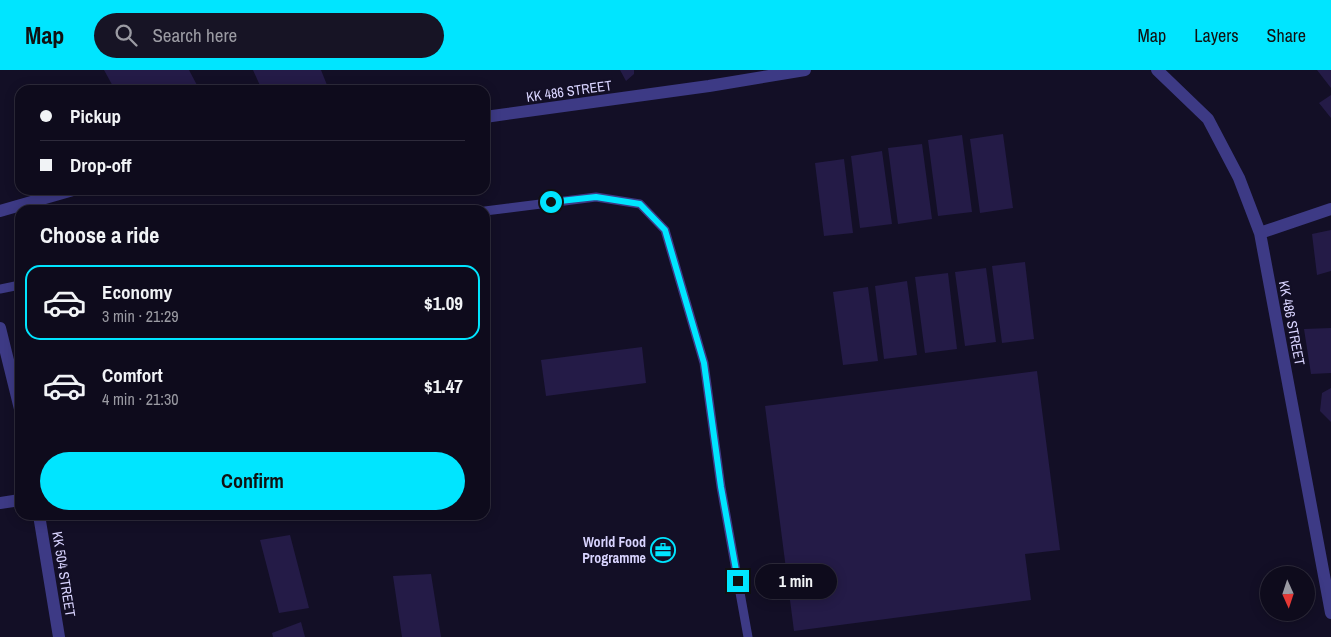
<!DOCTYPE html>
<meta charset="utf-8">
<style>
:root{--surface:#0e0b1c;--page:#171425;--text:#f1f3f6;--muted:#9b9ba3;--line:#2e2b3b;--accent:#00e5ff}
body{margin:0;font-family:"Archivo Narrow",sans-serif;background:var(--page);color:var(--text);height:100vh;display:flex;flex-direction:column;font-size:19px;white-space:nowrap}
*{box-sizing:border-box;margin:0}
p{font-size:16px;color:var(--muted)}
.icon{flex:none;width:28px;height:28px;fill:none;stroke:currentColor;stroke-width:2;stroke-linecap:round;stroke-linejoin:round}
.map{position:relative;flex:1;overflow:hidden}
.details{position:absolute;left:15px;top:135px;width:475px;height:315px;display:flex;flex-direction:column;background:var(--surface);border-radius:15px;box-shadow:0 2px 12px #0003,0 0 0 1px var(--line)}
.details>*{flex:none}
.guide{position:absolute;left:15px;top:15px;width:475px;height:110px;border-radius:15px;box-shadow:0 2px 12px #0003,0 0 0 1px var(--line);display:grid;align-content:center;height:110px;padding:0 25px;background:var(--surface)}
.needle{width:32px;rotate:177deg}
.fabs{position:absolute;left:1260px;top:496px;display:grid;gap:10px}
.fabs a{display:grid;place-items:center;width:55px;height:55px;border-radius:50%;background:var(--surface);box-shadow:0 2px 12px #0003,0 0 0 1px var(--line);font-size:25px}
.end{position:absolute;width:22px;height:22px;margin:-11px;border:6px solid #00e5ff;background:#111;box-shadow:0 0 0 2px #111}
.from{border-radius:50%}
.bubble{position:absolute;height:35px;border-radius:18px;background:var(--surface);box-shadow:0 2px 12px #0003,0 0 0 1px var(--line);font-size:16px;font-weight:700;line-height:35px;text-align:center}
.guide b{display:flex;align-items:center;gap:18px;height:48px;font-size:19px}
.guide b+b{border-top:1px solid var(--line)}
.guide i{width:12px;height:12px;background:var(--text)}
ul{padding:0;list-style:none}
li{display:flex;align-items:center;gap:15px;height:75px;margin:0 10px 8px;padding:0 15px;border:2px solid transparent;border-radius:15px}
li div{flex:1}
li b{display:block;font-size:19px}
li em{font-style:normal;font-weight:700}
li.selected{border-color:var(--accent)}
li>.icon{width:45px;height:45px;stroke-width:1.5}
h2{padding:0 25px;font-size:22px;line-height:60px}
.button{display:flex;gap:10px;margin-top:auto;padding:10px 25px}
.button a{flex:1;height:58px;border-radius:30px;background:var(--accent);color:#111;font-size:20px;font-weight:700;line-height:58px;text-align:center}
header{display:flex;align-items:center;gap:30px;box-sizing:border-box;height:70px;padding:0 25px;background:var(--accent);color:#111}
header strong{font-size:24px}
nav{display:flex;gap:28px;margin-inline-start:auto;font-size:18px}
.search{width:350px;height:45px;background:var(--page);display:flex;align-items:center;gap:12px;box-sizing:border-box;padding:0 18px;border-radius:28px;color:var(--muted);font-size:19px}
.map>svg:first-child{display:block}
</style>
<header>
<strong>Map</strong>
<div class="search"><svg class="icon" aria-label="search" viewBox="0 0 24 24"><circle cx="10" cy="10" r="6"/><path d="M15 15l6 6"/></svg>Search here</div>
<nav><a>Map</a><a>Layers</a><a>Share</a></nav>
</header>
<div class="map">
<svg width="1331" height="567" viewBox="0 0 1331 567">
<rect width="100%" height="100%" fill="#130f26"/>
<path fill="#241b47" d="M 104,0 L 189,0 L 198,17 L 192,20 L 115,20 Z
M 253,0 L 321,0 L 329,20 L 262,20 Z
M 620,0 L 634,0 L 634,4 L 626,11 Z
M 1317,0 L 1331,0 L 1331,18 Z
M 1331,25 L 1331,48 L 1319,33 Z
M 1003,64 L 1013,138 L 980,143 L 970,69 Z
M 962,65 L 972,142 L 938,146 L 928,70 Z
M 922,74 L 932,149 L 898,154 L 888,78 Z
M 882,81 L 892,154 L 860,158 L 851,86 Z
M 844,89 L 853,163 L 824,166 L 815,93 Z
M 1331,160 L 1331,201 L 1317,205 L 1312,164 Z
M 1025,192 L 1034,269 L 1002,273 L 992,196 Z
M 986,198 L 996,272 L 965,276 L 955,202 Z
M 948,203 L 957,279 L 925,283 L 915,207 Z
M 907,211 L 917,285 L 884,289 L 875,216 Z
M 868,217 L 878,291 L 843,295 L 833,222 Z
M 1331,258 L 1331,303 L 1311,304 L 1304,259 Z
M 642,277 L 646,313 L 546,326 L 541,290 Z
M 1037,301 L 1060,480 L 1025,484 L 1031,530 L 794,561 L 765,336 Z
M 1331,318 L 1331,352 L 1320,341 L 1322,323 Z
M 290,465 L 309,538 L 279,543 L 260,470 Z
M 431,504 L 441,567 L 402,567 L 393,506 Z
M 301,552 L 305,567 L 273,567 L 272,563 Z"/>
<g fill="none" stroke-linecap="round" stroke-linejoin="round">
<path stroke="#3d3a85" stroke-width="9" d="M 485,141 L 596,127 L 640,134 L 665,160 L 704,293 L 721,417 L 748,567
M 0,219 L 20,215"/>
<path stroke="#3d3a85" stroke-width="12" d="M 1157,0 L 1208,49 L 1239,108 L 1260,163 L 1331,543
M 485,47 L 709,16 L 805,0
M 0,141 L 73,120
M 1260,163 L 1331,139
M 0,258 L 20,339
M 0,433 L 20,430
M 39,445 L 59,567"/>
</g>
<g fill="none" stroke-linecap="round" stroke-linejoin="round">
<path stroke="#00e5ff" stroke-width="6" d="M 551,132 L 596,127 L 640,134 L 665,160 L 704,293 L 721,417 L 738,511"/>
</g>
<defs>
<symbol id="office-ring" viewBox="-11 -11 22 22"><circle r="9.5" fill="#130f26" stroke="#00e5ff" stroke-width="1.5"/><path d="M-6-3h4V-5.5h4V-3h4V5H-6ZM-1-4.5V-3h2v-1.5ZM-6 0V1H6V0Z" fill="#00e5ff"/></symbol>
</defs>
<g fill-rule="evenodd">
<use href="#office-ring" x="649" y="466" width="28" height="28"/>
</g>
<g text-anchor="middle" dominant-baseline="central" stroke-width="4" stroke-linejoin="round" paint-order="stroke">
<g font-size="14" fill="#d9d4ff" stroke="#130f26">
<text transform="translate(569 21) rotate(-8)">KK 486 STREET</text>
<text transform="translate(1292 253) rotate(79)">KK 486 STREET</text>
<text transform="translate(64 504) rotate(81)">KK 504 STREET</text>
</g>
<g font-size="14" font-weight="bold" fill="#d9d4ff" stroke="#130f26" text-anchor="end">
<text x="646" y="472">World Food<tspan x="646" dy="16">Programme</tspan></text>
</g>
</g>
</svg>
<div class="fabs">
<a><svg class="needle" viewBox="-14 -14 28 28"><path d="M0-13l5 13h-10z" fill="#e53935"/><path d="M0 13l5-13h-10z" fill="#9b9ba3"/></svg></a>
</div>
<i class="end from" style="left:551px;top:132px"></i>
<i class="end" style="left:738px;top:511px"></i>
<div class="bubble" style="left:755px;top:494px;width:82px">1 min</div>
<div class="guide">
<b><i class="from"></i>Pickup</b>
<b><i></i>Drop-off</b>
</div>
<section class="details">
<h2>Choose a ride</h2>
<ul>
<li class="selected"><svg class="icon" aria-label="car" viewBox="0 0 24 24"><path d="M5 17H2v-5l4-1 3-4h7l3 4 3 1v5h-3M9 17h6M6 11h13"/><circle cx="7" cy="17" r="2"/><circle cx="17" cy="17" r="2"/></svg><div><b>Economy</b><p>3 min · 21:29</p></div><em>$1.09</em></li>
<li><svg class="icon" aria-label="car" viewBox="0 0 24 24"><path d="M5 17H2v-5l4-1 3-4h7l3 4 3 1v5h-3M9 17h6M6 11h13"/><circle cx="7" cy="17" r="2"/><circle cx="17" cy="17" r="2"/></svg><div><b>Comfort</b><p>4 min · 21:30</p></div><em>$1.47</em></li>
</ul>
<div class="button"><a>Confirm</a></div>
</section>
</div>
